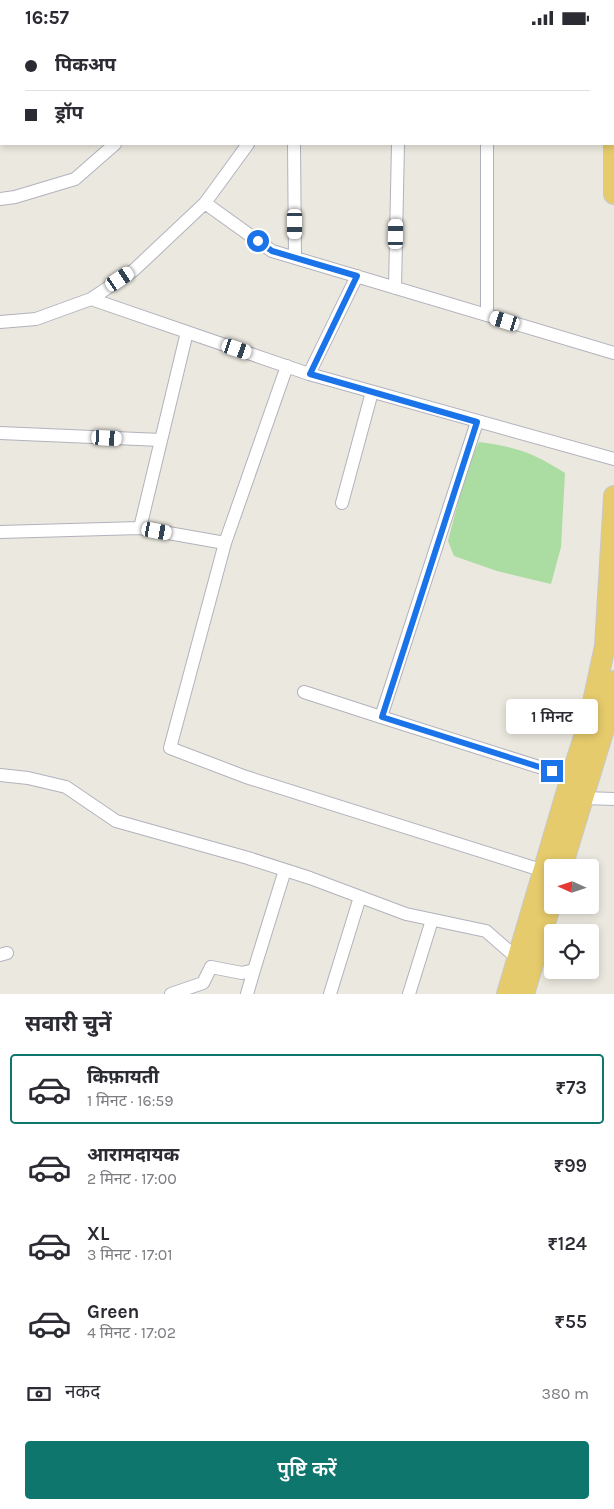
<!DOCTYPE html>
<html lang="hi">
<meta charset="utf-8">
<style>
:root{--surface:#fff;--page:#f7f7f7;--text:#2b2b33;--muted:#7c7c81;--line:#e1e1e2;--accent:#0f766e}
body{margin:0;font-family:Karla,"Noto Sans Devanagari",sans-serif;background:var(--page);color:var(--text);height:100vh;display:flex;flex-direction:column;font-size:19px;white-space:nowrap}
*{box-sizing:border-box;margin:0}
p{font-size:16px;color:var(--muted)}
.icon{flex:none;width:28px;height:28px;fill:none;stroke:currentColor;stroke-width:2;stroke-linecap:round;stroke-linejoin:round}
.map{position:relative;height:959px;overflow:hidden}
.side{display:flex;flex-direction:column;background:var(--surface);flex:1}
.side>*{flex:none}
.guide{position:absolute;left:0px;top:0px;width:615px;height:110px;box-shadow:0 2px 8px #0003;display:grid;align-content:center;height:110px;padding:0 25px;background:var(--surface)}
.needle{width:32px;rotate:273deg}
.buttons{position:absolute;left:544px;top:824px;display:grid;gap:10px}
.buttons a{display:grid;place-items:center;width:55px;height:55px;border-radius:5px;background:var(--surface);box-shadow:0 2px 8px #0003;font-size:25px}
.end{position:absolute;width:22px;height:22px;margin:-11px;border:6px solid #1a73e8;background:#fff;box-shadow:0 0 0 2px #fff}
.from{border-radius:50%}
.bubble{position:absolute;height:35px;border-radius:5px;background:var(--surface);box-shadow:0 2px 8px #0003;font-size:16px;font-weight:600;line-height:35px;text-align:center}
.car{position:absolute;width:15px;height:30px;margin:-15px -8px;border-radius:6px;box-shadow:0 0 4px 1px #0007;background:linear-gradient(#fff 24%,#345 0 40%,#fff 0 76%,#345 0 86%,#fff 0)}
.guide b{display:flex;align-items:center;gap:18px;height:48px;font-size:19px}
.guide b+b{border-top:1px solid var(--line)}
.guide i{width:12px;height:12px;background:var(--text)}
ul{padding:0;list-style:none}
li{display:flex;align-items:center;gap:15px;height:70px;margin:0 10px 8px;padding:0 15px;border:2px solid transparent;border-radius:5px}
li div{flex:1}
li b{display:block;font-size:19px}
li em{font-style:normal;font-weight:600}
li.on{border-color:var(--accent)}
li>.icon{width:45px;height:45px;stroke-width:1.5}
h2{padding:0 25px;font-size:22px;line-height:60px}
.pay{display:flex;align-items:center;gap:12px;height:55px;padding:0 25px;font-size:19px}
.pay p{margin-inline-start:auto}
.action{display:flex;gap:10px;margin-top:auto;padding:10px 25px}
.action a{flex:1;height:58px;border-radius:5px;background:var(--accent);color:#fff;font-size:20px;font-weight:600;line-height:58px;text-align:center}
.status{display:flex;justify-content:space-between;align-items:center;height:35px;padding:0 25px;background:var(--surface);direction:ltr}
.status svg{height:14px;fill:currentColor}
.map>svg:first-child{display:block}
</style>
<div class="status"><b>16:57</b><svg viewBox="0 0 49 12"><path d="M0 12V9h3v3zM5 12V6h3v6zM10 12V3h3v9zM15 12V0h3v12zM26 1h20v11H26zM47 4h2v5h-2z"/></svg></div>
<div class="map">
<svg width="614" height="959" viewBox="0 0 614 959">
<rect width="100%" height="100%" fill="#ebe8df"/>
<path fill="#abdca2" d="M 479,407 C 517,412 533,418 565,438 L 561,512 L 551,549 L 497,536 L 454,521 L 448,506 L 468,428 Z"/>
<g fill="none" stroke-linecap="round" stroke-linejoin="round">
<defs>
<path id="minor" d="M 486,0 L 486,1
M 74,1 L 74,0
M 164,1 L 164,0
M 281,1 L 281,0
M 0,71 L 1,70
M 294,109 L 295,223
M 487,109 L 487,280
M 0,164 L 15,162 L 75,144 L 115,109
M 205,168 L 272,216 L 614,318
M 395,253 L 398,109
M 91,264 L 309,339 L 614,424
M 0,287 L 36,284 L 91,264 L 134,235 L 205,168 L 248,109
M 309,339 L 357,241
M 0,398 L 161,405
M 342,468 L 372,357
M 140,493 L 225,508 L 287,331
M 0,497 L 140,493 L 187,297
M 225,508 L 170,713 L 246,742 L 544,836
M 304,657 L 381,682 L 477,387
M 381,682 L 577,744
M 0,740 L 28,743 L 66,752 L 116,786 L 248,823 L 310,843 L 406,879 L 486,896 L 518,924 L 521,925
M 583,763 L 614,764
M 0,920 L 7,918
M 171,959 L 203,948 L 211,932 L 242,938 L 254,935 L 285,835
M 247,959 L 254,935
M 330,959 L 360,862
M 409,959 L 432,885"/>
<path id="trunk" d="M 613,0 L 613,1
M 614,37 L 614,159
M 562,832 L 604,694 L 614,646
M 507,959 L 571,742 L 588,690 L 605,611 L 614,461
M 524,959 L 552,865"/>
</defs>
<use href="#minor" stroke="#b2b2bd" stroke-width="14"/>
<use href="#trunk" stroke="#c8c8c8" stroke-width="22"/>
<use href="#minor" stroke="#fff" stroke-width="12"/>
<use href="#trunk" stroke="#e6cb6c" stroke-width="20"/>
</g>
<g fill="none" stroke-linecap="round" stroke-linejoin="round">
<path stroke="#1a73e8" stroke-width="6" d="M 258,206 L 272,216 L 357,241 L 310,339 L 477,387 L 382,682 L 552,736"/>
</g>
</svg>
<div class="buttons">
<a><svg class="needle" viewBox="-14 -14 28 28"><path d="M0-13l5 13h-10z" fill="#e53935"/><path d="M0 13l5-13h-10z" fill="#7c7c81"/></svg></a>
<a><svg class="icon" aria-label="locate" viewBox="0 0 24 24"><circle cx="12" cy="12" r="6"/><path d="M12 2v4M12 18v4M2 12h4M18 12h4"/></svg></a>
</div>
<i class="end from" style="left:258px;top:206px"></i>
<i class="end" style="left:552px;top:736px"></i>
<div class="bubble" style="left:506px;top:664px;width:92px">1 मिनट</div>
<i class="car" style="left:295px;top:189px;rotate:180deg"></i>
<i class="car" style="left:396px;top:199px;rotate:1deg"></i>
<i class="car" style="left:120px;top:244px;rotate:56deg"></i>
<i class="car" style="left:505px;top:286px;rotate:287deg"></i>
<i class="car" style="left:237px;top:314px;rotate:109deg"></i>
<i class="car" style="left:107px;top:403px;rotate:93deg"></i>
<i class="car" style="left:157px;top:496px;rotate:100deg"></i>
<div class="guide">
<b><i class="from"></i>पिकअप</b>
<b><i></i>ड्रॉप</b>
</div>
</div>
<section class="side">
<h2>सवारी चुनें</h2>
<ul>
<li class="on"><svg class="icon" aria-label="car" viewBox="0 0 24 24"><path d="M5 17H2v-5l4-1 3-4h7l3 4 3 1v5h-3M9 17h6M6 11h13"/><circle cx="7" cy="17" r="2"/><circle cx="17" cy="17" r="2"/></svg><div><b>किफ़ायती</b><p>1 मिनट · 16:59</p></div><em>₹73</em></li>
<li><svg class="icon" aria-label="car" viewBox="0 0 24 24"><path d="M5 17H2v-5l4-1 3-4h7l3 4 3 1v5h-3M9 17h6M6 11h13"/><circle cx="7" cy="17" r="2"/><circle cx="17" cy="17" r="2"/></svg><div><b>आरामदायक</b><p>2 मिनट · 17:00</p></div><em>₹99</em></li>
<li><svg class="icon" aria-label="car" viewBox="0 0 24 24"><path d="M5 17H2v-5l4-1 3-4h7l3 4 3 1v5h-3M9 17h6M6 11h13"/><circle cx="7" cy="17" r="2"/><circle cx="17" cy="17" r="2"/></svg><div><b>XL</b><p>3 मिनट · 17:01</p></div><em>₹124</em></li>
<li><svg class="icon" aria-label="car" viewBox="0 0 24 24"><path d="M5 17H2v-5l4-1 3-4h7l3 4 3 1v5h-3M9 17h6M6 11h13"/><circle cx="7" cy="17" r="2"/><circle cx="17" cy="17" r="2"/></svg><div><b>Green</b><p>4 मिनट · 17:02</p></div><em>₹55</em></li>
</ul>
<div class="pay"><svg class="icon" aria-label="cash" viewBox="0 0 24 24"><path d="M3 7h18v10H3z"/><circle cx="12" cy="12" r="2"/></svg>नकद<p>380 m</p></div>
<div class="action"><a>पुष्टि करें</a></div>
</section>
